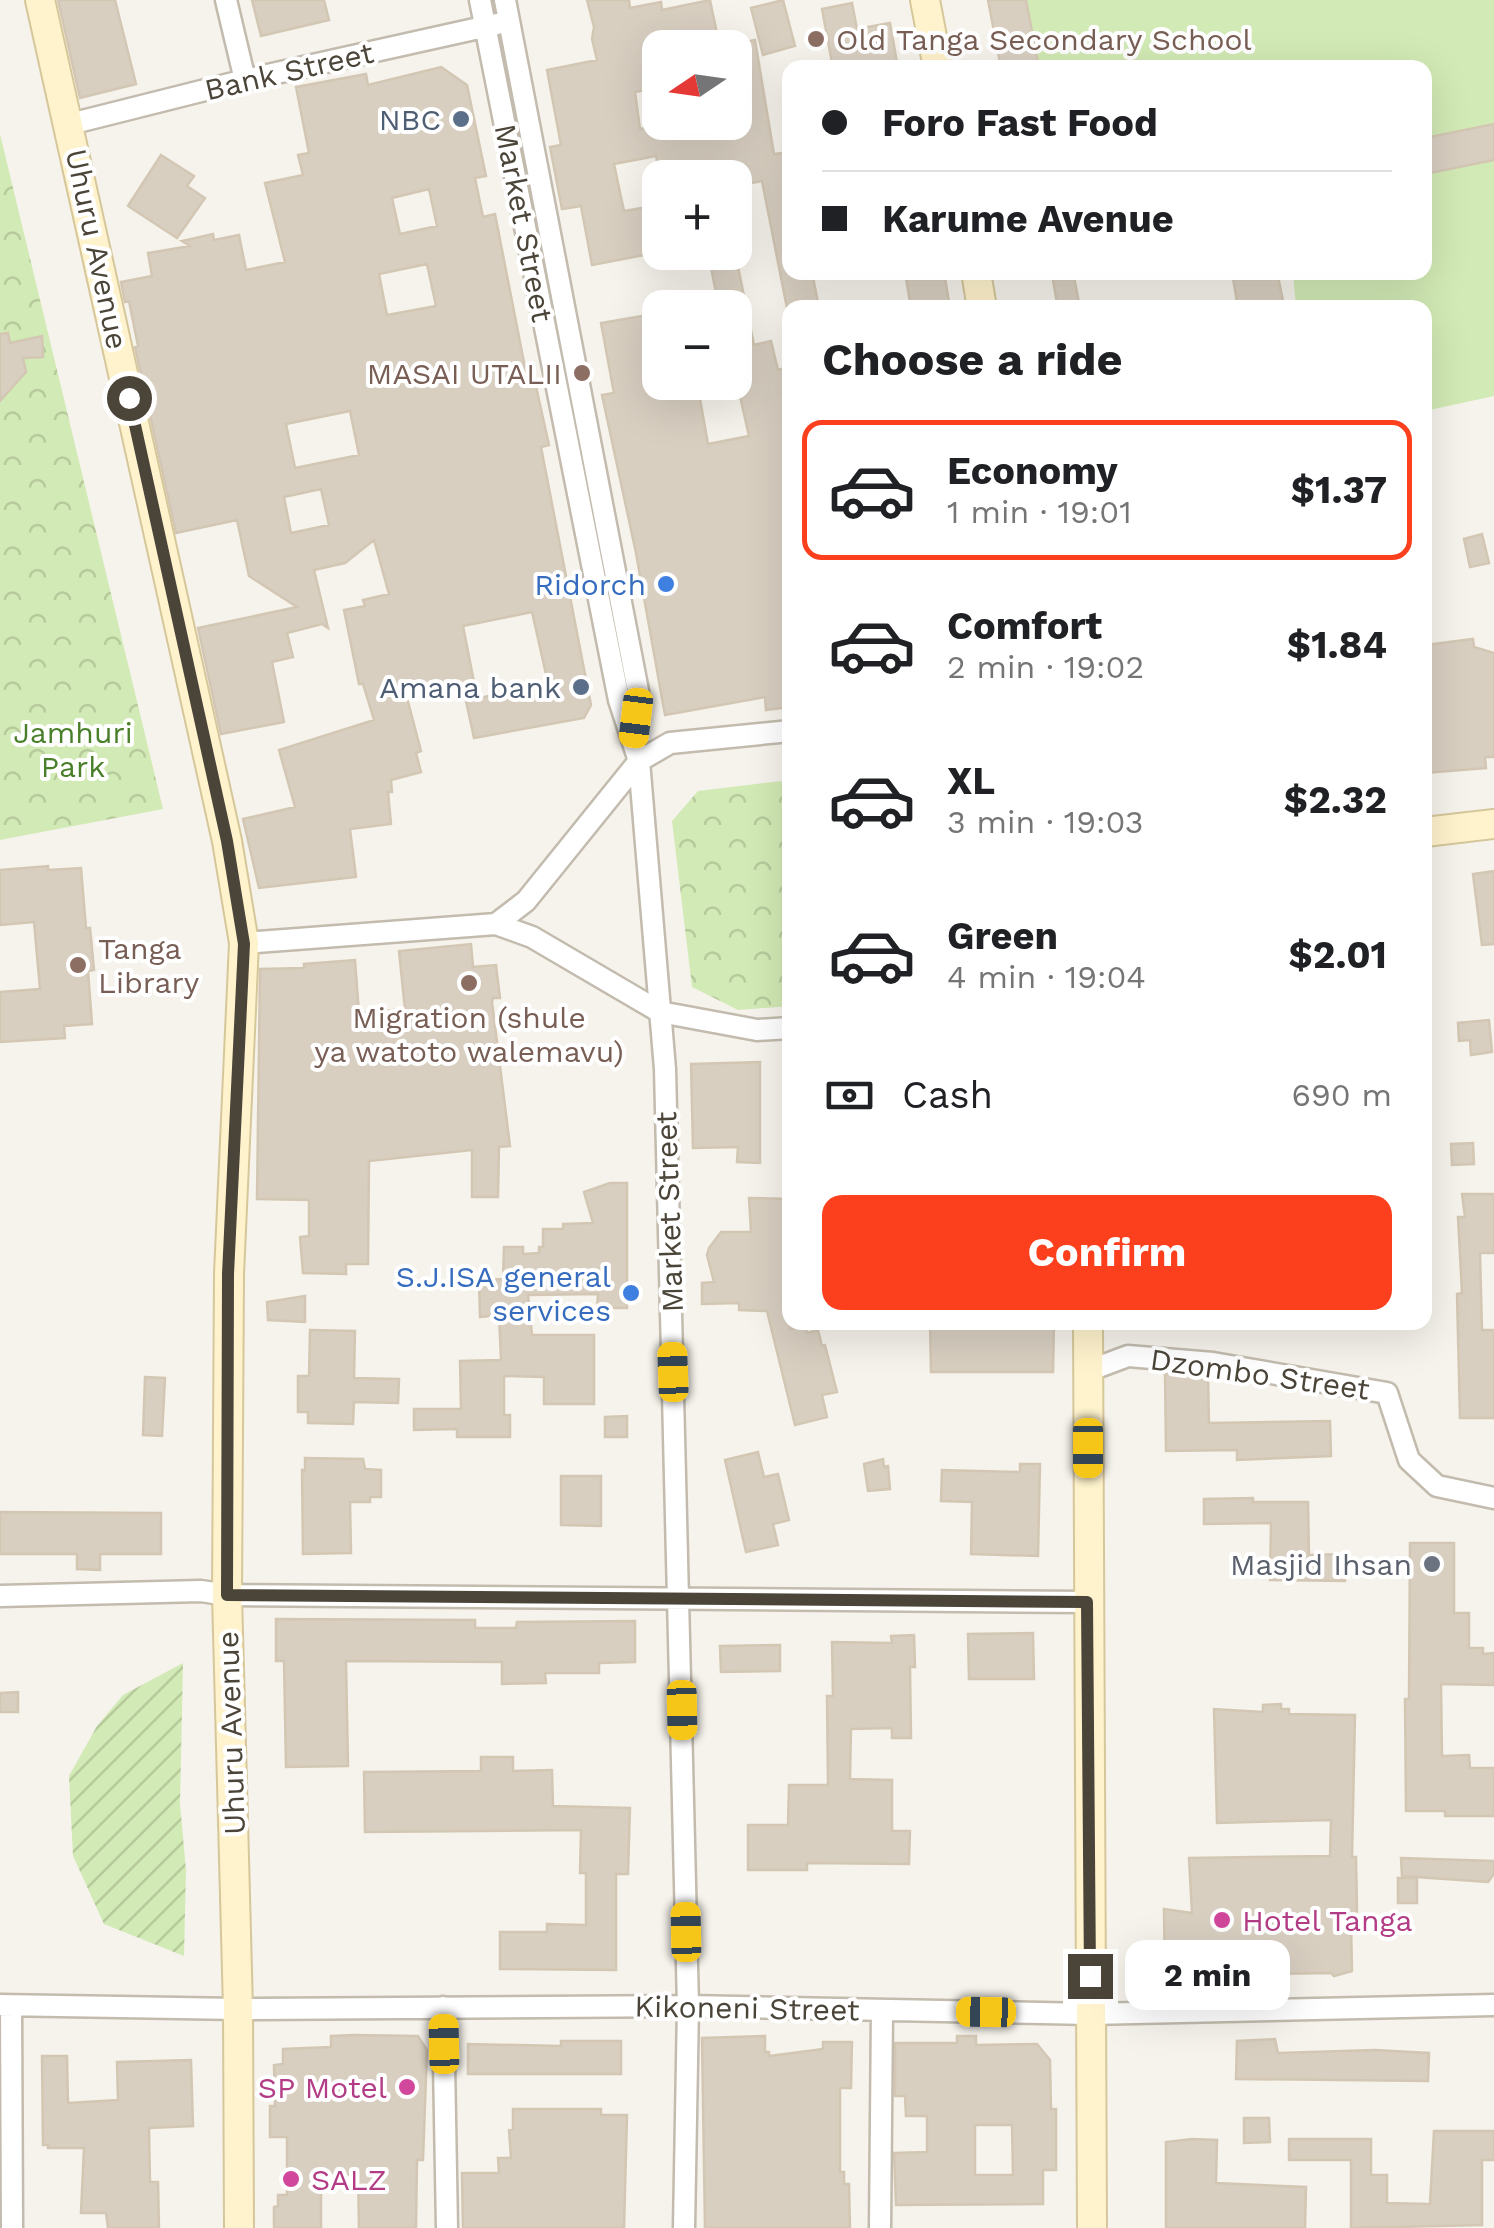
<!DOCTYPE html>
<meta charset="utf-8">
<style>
:root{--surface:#fff;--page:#f2f2f2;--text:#202124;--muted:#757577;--line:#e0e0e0;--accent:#fc3f1d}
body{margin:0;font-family:"Work Sans",sans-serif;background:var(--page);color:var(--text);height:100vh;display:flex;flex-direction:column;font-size:38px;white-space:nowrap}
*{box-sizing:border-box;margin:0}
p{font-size:32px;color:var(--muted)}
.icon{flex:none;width:55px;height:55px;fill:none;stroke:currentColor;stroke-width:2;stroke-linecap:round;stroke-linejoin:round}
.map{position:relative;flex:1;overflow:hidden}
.side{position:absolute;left:782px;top:300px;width:650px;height:1030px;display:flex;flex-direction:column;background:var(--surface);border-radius:20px;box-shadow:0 10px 40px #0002}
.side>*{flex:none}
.top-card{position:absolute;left:782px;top:60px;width:650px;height:220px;border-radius:20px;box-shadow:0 10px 40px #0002;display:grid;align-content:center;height:220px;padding:0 40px;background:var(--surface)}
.needle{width:65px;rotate:257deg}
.controls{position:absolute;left:642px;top:30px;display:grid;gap:20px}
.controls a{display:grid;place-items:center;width:110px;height:110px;border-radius:20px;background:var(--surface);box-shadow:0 10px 40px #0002;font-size:50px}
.end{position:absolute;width:45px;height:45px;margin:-22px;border:12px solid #4b4439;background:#fff;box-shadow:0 0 0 5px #fff}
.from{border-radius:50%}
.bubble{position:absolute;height:70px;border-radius:20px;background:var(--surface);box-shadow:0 10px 40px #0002;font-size:32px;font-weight:700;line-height:70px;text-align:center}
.car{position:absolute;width:30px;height:60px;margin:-30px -15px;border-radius:12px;box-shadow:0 0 8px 2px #0007;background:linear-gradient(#f5c518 24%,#345 0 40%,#f5c518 0 76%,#345 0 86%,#f5c518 0)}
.top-card b{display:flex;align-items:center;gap:35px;height:95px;font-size:38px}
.top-card b+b{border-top:2px solid var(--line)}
.top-card i{width:25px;height:25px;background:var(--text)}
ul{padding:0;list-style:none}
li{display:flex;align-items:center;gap:30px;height:140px;margin:0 20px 15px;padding:0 20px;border:5px solid transparent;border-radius:20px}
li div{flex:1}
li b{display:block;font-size:38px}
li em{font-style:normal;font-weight:700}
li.current{border-color:var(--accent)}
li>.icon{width:90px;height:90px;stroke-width:1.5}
h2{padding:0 40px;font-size:45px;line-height:120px}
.pay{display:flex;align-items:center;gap:25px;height:110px;padding:0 40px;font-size:38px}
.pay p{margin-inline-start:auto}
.button{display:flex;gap:20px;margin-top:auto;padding:20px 40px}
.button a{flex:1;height:115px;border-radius:20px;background:var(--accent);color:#fff;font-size:40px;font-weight:700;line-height:115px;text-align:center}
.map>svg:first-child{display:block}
</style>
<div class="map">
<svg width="1494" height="2228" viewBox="0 0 1494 2228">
<defs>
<pattern id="park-crowns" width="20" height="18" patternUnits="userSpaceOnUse" patternTransform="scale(2.5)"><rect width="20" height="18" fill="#d2eab5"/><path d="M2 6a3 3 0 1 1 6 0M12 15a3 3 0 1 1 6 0" fill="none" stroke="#b6ca9c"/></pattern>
<pattern id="garden-furrows" width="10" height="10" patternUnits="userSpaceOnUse" patternTransform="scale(2.5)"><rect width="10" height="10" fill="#d2eab5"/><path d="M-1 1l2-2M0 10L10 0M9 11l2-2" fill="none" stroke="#b6ca9c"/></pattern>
</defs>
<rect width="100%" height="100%" fill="#f6f3ec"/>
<path fill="url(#park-crowns)" d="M 0,134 L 163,809 L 0,840 Z
M 790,780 L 790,1006 L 738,1010 L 692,987 L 672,821 L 698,791 Z"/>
<path fill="url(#garden-furrows)" d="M 183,1663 L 180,1804 L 186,1870 L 184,1956 L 104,1924 L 73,1856 L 69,1776 L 97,1726 L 123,1695 Z"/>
<path fill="#d2eab5" d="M 988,0 L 1494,0 L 1494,396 L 1425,411 L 1425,308 L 1296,307 L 1293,273 L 1425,272 L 1425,68 L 1001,67 Z"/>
<path fill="#d8cfc1" stroke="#d3c7b4" stroke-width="2.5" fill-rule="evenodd" d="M 58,0 L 115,0 L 136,84 L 80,98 Z
M 252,0 L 324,0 L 329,20 L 261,36 Z
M 587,0 L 629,0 L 630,8 L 661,2 L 662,10 L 710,0 L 720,48 L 660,48 L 660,87 L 635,92 L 640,129 L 674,122 L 735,122 L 735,44 L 755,40 L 774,154 L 790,152 L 790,272 L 812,272 L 819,308 L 787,308 L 762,181 L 735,186 L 735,178 L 660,178 L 656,156 L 614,164 L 624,211 L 660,205 L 660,252 L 592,265 L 581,206 L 562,209 L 550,147 L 561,145 L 547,70 L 597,60 L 592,39 L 594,27 Z
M 783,0 L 795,46 L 763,55 L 751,8 Z
M 988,0 L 1026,0 L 1039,68 L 1001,68 Z
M 852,3 L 857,29 L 890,23 L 898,68 L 833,68 L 822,9 Z
M 441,67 L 467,85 L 486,176 L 475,178 L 483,217 L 495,214 L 528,383 L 535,382 L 549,445 L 541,447 L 591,705 L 584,718 L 474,738 L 466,701 L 548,683 L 532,612 L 463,626 L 474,682 L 406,694 L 421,751 L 416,753 L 421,772 L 391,780 L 392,792 L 388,792 L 391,824 L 350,829 L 356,877 L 259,888 L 243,819 L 295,807 L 279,750 L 374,720 L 363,684 L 359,684 L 344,610 L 365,606 L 363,600 L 389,594 L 374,540 L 345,563 L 314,570 L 328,628 L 322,624 L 287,633 L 293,657 L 272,662 L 284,722 L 221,734 L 198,628 L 297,607 L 249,576 L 237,520 L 176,533 L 135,347 L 138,346 L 129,301 L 125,302 L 121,282 L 152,276 L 148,253 L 190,246 L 182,241 L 213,234 L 214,240 L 239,235 L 246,270 L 285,262 L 265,183 L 303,175 L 298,155 L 309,153 L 296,87 L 366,74 L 368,85 ZM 429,189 L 437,226 L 400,234 L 392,198 ZM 427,264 L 436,306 L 387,315 L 379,274 ZM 350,411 L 359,455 L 295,468 L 286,424 ZM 321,489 L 329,525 L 291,533 L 284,497 Z
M 1494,124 L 1494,160 L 1425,174 L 1425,138 Z
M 161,155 L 194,176 L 187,186 L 205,198 L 177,238 L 128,206 Z
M 708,252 L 735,252 L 754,345 L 771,341 L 778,370 L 790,367 L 790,389 L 782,391 L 790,425 L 790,707 L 766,710 L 765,697 L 665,715 L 636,553 L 602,395 L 614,393 L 601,323 L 660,313 L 660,382 L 697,382 L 708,444 L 749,436 L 735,374 L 735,308 L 719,308 Z
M 905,272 L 944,272 L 950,308 L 911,308 Z
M 1073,272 L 1080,308 L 1058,308 L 1052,275 Z
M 1232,272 L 1277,272 L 1284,305 L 1238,308 Z
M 8,333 L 10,343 L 42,336 L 43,357 L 23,358 L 26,372 L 0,401 L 0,334 Z
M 1482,534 L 1489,563 L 1470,567 L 1464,539 Z
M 1473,639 L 1474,647 L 1494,653 L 1494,757 L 1485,757 L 1486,768 L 1425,773 L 1425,645 Z
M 48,866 L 48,870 L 81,868 L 86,928 L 90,928 L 94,970 L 88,971 L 92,1024 L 64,1026 L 65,1038 L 0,1042 L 0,992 L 40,989 L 34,922 L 0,925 L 0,870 Z
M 1494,871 L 1494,944 L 1482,945 L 1473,874 Z
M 471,944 L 473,967 L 496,965 L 500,998 L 493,998 L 492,1002 L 510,1146 L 499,1147 L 498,1197 L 472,1197 L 472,1150 L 369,1161 L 368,1264 L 346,1264 L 346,1274 L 303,1273 L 300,1237 L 309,1236 L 309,1200 L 257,1199 L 260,969 L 304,968 L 304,964 L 355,960 L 359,1013 L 405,1009 L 399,951 Z
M 1489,1020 L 1492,1052 L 1471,1055 L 1470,1040 L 1459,1041 L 1458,1023 Z
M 760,1062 L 760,1163 L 737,1162 L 738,1147 L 693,1148 L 691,1064 Z
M 1473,1143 L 1474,1164 L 1452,1165 L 1451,1144 Z
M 610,1183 L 627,1183 L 627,1308 L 597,1308 L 598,1294 L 528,1295 L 532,1335 L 594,1335 L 594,1404 L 544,1404 L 544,1377 L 504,1376 L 504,1415 L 510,1415 L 510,1437 L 457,1437 L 457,1429 L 414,1430 L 414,1409 L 461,1409 L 460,1361 L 501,1360 L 499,1315 L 480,1317 L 479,1280 L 503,1279 L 504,1247 L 523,1247 L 523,1254 L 539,1253 L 539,1247 L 543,1247 L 543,1229 L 563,1229 L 563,1224 L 593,1223 L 584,1192 Z
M 1462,1194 L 1494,1194 L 1494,1253 L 1480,1253 L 1482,1330 L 1494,1330 L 1494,1418 L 1460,1418 L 1457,1294 L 1462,1293 L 1458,1217 L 1465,1217 Z
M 749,1198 L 790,1199 L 790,1329 L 805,1325 L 807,1333 L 818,1330 L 822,1346 L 825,1345 L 837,1392 L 822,1395 L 827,1417 L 795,1425 L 767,1311 L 739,1310 L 739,1303 L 702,1304 L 702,1283 L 714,1282 L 707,1255 L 709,1248 L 721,1232 L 751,1232 Z
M 305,1296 L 305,1322 L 268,1320 L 267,1302 Z
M 930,1322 L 1054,1322 L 1053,1372 L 931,1372 Z
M 310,1330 L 355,1331 L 354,1378 L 399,1379 L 398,1403 L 354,1402 L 353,1424 L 308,1423 L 308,1412 L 298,1412 L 298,1376 L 309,1376 Z
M 1165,1373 L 1208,1376 L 1209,1423 L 1330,1421 L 1331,1456 L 1237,1460 L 1237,1450 L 1166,1451 Z
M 145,1377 L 165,1378 L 162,1436 L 143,1435 Z
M 627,1416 L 627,1437 L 605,1437 L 605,1417 Z
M 758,1452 L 764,1477 L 778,1474 L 789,1520 L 773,1524 L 778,1545 L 746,1552 L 725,1460 Z
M 305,1458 L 363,1459 L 365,1469 L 381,1470 L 381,1497 L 370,1497 L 370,1502 L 350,1502 L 351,1553 L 303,1554 L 302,1470 L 305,1470 Z
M 883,1459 L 884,1467 L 888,1466 L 890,1489 L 868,1491 L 864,1464 Z
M 1020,1464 L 1040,1464 L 1038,1556 L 971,1554 L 972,1502 L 941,1501 L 942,1470 L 1020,1472 Z
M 561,1476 L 601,1476 L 601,1526 L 561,1525 Z
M 1253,1498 L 1253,1502 L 1308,1502 L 1309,1555 L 1345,1554 L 1345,1581 L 1270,1580 L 1271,1523 L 1204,1524 L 1204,1499 Z
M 0,1512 L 161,1513 L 161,1554 L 100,1554 L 100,1570 L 77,1569 L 77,1554 L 0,1554 Z
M 1410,1543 L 1454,1543 L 1454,1613 L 1469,1613 L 1469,1648 L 1483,1648 L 1483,1654 L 1494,1653 L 1494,1685 L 1441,1684 L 1442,1756 L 1469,1755 L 1470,1768 L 1494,1768 L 1494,1816 L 1445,1816 L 1445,1811 L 1406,1811 L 1405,1699 L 1409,1699 Z
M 276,1619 L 475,1620 L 475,1628 L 516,1628 L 517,1622 L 635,1621 L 635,1662 L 599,1663 L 599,1673 L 545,1673 L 546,1683 L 502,1684 L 502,1662 L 346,1661 L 348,1766 L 286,1767 L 284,1661 L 276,1661 Z
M 1033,1633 L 1034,1679 L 969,1679 L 968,1634 Z
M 914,1635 L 915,1667 L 910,1667 L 911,1738 L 892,1738 L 892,1728 L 851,1729 L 850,1779 L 892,1780 L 892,1831 L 910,1831 L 909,1864 L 807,1863 L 807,1870 L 748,1870 L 748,1825 L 788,1825 L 789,1785 L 828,1785 L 827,1696 L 833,1696 L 832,1642 L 892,1643 L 891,1636 Z
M 780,1645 L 780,1671 L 721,1672 L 720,1646 Z
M 18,1692 L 18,1712 L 0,1712 L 0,1693 Z
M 1281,1704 L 1281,1709 L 1289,1709 L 1289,1714 L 1355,1715 L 1352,1857 L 1356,1857 L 1357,1911 L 1355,1922 L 1351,1923 L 1352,1971 L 1334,1976 L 1331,1973 L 1212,1975 L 1213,1981 L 1165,1980 L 1164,1909 L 1192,1913 L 1189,1858 L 1330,1856 L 1331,1820 L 1217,1823 L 1214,1709 L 1263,1712 L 1263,1705 Z
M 481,1757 L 513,1757 L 513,1771 L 552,1770 L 553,1806 L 630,1808 L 628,1874 L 616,1874 L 616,1970 L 500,1969 L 500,1932 L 547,1932 L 547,1924 L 586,1925 L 586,1873 L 580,1873 L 581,1830 L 365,1832 L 364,1772 L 481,1771 Z
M 1401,1858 L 1494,1861 L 1494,1874 L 1488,1882 L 1402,1876 Z
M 1398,1878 L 1417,1878 L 1417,1903 L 1398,1903 Z
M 354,2035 L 418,2036 L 427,2050 L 423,2160 L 417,2160 L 416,2228 L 359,2228 L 358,2175 L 321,2173 L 321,2228 L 274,2228 L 274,2207 L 278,2206 L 278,2195 L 287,2195 L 287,2137 L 270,2137 L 270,2106 L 275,2106 L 274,2065 L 283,2064 L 283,2049 L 331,2047 L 331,2036 Z
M 765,2036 L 765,2052 L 769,2052 L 769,2056 L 823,2049 L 823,2042 L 852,2042 L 851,2088 L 840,2088 L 840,2172 L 844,2172 L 844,2184 L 849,2184 L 850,2228 L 705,2228 L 702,2038 Z
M 957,2036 L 976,2036 L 976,2045 L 1037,2044 L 1050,2060 L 1051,2109 L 1056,2109 L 1056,2170 L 1043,2170 L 1043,2204 L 896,2205 L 894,2153 L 927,2152 L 927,2116 L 906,2116 L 905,2096 L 895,2096 L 895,2043 L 957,2043 ZM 975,2125 L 1012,2125 L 1013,2175 L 975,2175 Z
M 1275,2039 L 1278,2053 L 1375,2050 L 1429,2053 L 1428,2081 L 1236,2079 L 1237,2041 Z
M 561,2041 L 621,2041 L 621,2074 L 468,2074 L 468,2044 L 561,2046 Z
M 42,2056 L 67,2056 L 68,2103 L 118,2100 L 117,2062 L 191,2060 L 193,2126 L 149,2128 L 150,2182 L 158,2182 L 159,2228 L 108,2228 L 106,2213 L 81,2213 L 84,2148 L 48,2148 L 48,2145 L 43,2145 Z
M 513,2109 L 601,2109 L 601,2115 L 627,2115 L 624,2228 L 463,2228 L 462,2173 L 499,2173 L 498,2158 L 511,2158 L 509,2130 L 513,2129 Z
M 1244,2118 L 1269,2118 L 1270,2142 L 1244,2143 Z
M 1434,2131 L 1494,2131 L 1494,2160 L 1482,2160 L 1482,2225 L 1351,2228 L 1351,2160 L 1289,2160 L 1289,2139 L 1371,2139 L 1371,2175 L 1387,2175 L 1387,2203 L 1430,2204 Z
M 1192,2139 L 1217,2140 L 1216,2183 L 1306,2187 L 1305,2228 L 1166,2228 L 1166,2142 Z"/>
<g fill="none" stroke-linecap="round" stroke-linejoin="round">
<defs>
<path id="street" d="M 226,0 L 245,80
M 480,0 L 619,700 L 639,761 L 665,1069 L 688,2006 L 684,2228
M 505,0 L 639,696 L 633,735
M 70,124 L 245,80 L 497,24
M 496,924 L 526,901 L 639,761 L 670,743 L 790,731
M 244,943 L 496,924 L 532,937 L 660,1012 L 757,1030 L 790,1028
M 1088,1371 L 1128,1356 L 1213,1363 L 1387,1393 L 1409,1460 L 1437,1486 L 1494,1498
M 0,1596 L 201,1591 L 227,1595 L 1087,1602
M 0,2005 L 238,2009 L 688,2006 L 1090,2014 L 1494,2005
M 11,2006 L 12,2228
M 443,2007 L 447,2228
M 880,2228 L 882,2010"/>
<path id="secondary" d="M 40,0 L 227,841 L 244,943 L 229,1274 L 227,1595 L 238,2009 L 239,2228
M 925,0 L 938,68
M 976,272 L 982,308
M 1425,832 L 1494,824
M 1088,1322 L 1092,2228"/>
</defs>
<use href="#street" stroke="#c2bbae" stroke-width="25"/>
<use href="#secondary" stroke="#d6c79b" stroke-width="32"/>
<use href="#street" stroke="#fff" stroke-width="20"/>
<use href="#secondary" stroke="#fff3cd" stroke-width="28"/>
</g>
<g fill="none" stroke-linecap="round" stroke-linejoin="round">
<path stroke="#4b4439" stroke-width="12" d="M 129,398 L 227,841 L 244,944 L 228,1274 L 227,1595 L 1087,1602 L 1090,1976"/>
</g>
<g fill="#8d6e63" stroke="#fff" stroke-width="4">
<circle cx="816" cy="39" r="10"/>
<circle cx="582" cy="373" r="10"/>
<circle cx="78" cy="965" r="10"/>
<circle cx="469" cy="983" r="10"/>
</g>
<g fill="#5c6f8a" stroke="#fff" stroke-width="4">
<circle cx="461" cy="119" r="10"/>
<circle cx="581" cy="687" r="10"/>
</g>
<g fill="#3f7fe0" stroke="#fff" stroke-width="4">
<circle cx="666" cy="584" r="10"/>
<circle cx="631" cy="1293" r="10"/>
</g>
<circle fill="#6b7280" stroke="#fff" stroke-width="4" cx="1432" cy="1564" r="10"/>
<g fill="#d1479c" stroke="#fff" stroke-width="4">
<circle cx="1222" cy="1920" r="10"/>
<circle cx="407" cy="2087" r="10"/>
<circle cx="291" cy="2179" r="10"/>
</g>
<g text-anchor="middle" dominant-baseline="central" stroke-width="8" stroke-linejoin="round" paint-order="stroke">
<g font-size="30" fill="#785e54" stroke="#fff" text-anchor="start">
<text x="836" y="39">Old Tanga Secondary School</text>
<text x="562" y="373" text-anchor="end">MASAI UTALII</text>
<text x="98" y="948">Tanga<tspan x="98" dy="34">Library</tspan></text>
<text x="469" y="1017" text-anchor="middle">Migration (shule<tspan x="469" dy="34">ya watoto walemavu)</tspan></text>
</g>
<g font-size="30" fill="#4b4439" stroke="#fff">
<text transform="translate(289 71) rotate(-13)">Bank Street</text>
<text transform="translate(524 223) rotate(79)">Market Street</text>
<text transform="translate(97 249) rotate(78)">Uhuru Avenue</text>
<text transform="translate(669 1212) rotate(-92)">Market Street</text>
<text transform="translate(1260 1374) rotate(8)">Dzombo Street</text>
<text transform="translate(231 1733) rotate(-92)">Uhuru Avenue</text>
<text transform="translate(747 2008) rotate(1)">Kikoneni Street</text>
</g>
<g font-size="30" fill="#4e5e75" stroke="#fff" text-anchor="end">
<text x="441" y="119">NBC</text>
<text x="561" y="687">Amana bank</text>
</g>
<g font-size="30" fill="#366cbe" stroke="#fff" text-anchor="end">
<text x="646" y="584">Ridorch</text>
<text x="611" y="1276">S.J.ISA general<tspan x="611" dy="34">services</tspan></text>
</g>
<g font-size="30" fill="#4a7f2a" stroke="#fff">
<text x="73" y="732">Jamhuri<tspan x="73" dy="34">Park</tspan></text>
</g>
<g font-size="30" fill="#5b616d" stroke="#fff" text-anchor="end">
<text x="1412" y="1564">Masjid Ihsan</text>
</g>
<g font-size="30" fill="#b23c85" stroke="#fff" text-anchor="start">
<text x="1242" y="1920">Hotel Tanga</text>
<text x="387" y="2087" text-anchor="end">SP Motel</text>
<text x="311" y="2179">SALZ</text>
</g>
</g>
</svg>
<div class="controls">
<a><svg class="needle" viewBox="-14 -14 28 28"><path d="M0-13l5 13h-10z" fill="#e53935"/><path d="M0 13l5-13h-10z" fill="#757577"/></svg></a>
<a>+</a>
<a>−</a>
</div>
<i class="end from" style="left:129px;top:398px"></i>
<i class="end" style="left:1090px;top:1976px"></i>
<div class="bubble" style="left:1125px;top:1940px;width:165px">2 min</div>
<i class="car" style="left:636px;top:718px;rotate:187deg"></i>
<i class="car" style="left:673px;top:1372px;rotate:358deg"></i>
<i class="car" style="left:1088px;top:1448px;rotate:180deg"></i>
<i class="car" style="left:682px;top:1710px;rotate:179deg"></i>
<i class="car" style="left:686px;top:1932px;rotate:359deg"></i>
<i class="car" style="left:986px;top:2012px;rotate:271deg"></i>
<i class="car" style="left:444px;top:2044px;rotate:359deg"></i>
<div class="top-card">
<b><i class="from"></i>Foro Fast Food</b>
<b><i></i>Karume Avenue</b>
</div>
<section class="side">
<h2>Choose a ride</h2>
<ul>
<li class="current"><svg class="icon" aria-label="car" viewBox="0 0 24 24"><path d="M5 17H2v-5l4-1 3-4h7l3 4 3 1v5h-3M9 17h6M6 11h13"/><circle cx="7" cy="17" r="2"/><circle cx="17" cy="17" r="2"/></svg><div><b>Economy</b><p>1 min · 19:01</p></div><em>$1.37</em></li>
<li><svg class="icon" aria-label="car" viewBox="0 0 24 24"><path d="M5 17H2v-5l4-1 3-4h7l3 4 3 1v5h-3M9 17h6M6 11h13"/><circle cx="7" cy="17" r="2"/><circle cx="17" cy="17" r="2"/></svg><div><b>Comfort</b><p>2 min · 19:02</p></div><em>$1.84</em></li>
<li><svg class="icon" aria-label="car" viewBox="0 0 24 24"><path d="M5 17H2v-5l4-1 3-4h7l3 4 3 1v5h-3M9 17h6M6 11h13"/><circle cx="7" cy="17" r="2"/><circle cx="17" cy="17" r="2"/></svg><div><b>XL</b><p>3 min · 19:03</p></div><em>$2.32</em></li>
<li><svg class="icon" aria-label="car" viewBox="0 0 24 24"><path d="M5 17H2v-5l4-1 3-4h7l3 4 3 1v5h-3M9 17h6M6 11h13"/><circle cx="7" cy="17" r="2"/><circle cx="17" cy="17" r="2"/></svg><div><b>Green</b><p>4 min · 19:04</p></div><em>$2.01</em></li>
</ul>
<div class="pay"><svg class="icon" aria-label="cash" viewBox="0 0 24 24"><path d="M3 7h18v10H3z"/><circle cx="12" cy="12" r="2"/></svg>Cash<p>690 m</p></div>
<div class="button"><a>Confirm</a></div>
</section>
</div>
